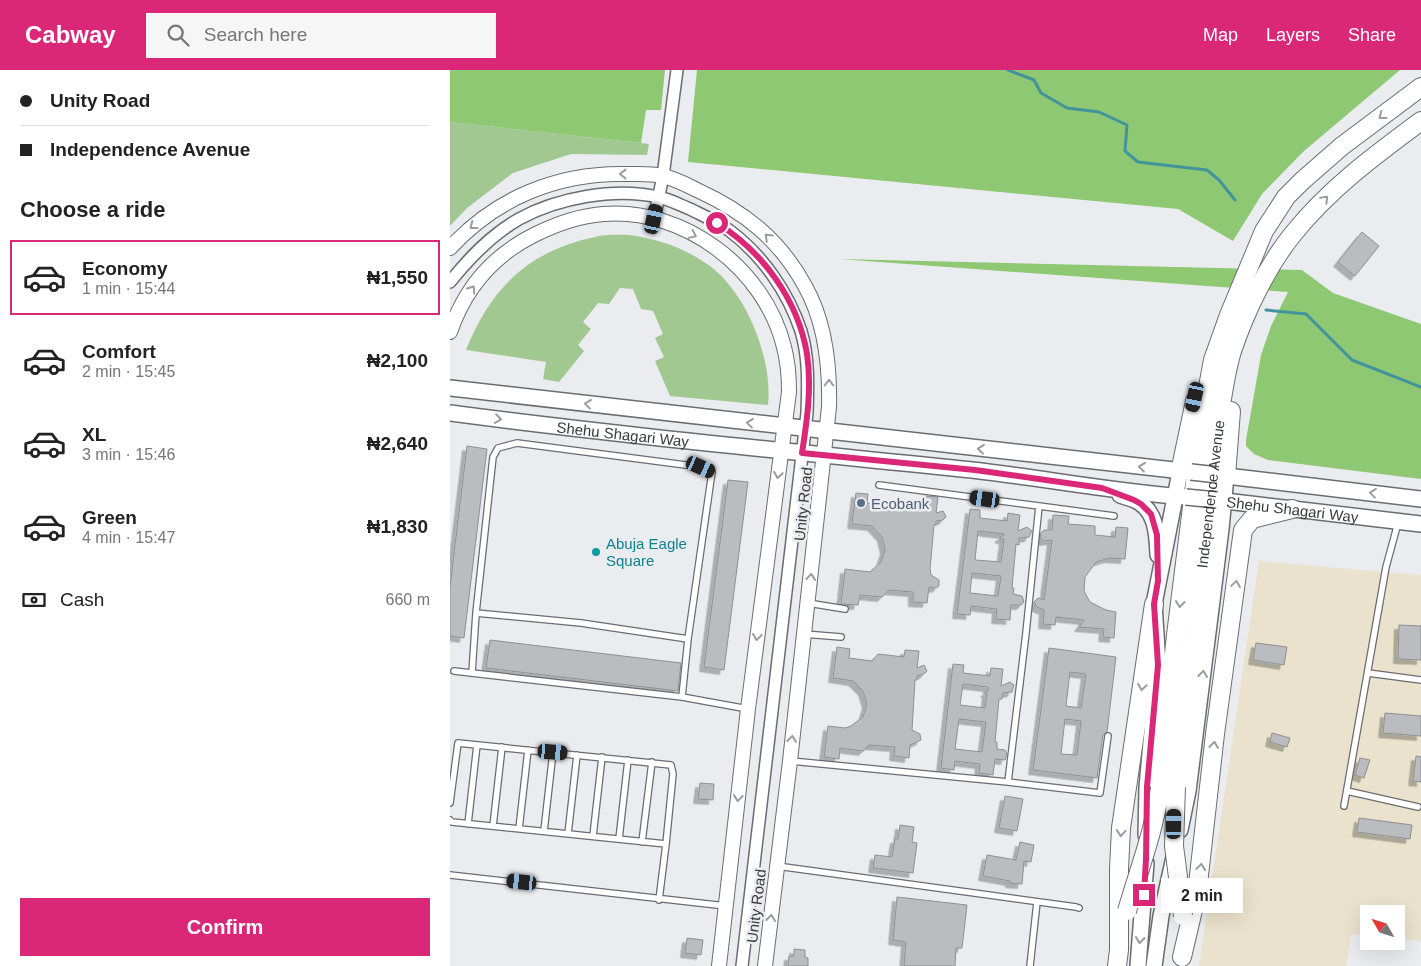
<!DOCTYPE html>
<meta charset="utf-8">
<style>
:root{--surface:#fff;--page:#f6f6f6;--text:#222;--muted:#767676;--line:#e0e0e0;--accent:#db2777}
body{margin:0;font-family:Arial,sans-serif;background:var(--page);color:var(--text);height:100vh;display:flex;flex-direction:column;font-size:19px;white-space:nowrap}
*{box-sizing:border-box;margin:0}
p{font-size:16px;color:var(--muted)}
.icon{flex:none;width:28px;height:28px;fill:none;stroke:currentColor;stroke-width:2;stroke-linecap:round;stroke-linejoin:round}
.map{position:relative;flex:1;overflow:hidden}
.drawer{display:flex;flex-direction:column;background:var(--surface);width:450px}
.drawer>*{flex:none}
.guide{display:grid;align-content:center;height:110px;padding:0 20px;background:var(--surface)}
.needle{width:32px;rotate:309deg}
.buttons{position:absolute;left:910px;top:835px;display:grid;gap:10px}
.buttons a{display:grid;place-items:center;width:45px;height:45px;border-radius:0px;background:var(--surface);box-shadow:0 5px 20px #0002;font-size:25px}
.end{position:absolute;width:22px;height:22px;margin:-11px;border:6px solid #db2777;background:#fff;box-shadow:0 0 0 2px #fff}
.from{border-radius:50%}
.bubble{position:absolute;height:35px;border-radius:0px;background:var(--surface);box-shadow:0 5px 20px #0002;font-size:16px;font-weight:700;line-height:35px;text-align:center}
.car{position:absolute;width:15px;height:30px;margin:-15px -8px;border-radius:6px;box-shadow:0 0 4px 1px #0007;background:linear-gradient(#222 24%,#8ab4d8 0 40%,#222 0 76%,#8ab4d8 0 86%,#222 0)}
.guide b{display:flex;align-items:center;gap:18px;height:48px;font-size:19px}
.guide b+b{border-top:1px solid var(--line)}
.guide i{width:12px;height:12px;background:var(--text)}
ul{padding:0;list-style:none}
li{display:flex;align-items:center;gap:15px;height:75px;margin:0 10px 8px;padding:0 10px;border:2px solid transparent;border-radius:0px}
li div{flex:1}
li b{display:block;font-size:19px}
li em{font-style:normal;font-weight:700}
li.active{border-color:var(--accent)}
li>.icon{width:45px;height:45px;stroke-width:1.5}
h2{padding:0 20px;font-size:22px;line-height:60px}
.pay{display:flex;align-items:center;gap:12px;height:55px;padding:0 20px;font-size:19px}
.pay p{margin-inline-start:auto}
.action{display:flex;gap:10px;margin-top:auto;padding:10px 20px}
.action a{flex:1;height:58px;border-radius:0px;background:var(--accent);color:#fff;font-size:20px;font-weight:700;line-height:58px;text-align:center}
header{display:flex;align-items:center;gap:30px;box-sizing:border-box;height:70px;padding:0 25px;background:var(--accent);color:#fff}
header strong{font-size:24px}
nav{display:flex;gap:28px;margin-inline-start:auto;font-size:18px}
.search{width:350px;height:45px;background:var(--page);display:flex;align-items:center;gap:12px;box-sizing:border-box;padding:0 18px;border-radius:0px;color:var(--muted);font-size:19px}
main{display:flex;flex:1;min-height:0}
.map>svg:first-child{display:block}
</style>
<header>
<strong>Cabway</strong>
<div class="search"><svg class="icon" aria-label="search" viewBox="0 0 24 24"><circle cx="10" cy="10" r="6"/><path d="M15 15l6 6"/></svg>Search here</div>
<nav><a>Map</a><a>Layers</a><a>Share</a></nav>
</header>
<main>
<section class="drawer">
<div class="guide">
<b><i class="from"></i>Unity Road</b>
<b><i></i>Independence Avenue</b>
</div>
<h2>Choose a ride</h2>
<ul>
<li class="active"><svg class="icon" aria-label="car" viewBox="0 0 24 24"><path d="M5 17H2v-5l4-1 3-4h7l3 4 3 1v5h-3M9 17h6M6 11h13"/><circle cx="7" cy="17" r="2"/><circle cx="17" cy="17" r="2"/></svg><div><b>Economy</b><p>1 min · 15:44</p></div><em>₦1,550</em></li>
<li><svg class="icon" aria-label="car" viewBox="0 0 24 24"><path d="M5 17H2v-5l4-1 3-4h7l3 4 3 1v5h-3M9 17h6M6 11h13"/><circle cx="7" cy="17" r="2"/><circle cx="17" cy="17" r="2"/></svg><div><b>Comfort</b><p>2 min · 15:45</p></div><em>₦2,100</em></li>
<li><svg class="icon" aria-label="car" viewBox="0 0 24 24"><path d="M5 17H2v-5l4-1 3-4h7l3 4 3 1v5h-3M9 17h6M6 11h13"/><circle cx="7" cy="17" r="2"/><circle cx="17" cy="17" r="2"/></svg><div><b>XL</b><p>3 min · 15:46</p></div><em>₦2,640</em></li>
<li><svg class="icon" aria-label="car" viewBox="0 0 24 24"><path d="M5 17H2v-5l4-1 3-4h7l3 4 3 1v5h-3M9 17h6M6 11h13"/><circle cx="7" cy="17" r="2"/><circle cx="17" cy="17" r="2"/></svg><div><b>Green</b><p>4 min · 15:47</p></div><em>₦1,830</em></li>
</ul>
<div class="pay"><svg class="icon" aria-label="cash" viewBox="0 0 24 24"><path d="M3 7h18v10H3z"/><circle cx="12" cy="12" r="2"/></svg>Cash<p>660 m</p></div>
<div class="action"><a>Confirm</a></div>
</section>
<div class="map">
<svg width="971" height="896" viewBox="0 0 971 896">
<defs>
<filter id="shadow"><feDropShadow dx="-4.5" dy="4.5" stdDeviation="0" flood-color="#0004"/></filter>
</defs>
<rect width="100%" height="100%" fill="#ebecf0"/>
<path fill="#ebe2cd" d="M 809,491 L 971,505 L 971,871 L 946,868 L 946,844 L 919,844 L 919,866 L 901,864 L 896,896 L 749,896 Z"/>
<path fill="#a1c891" d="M 0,52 L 191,73 L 199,74 L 197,85 L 121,84 L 63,103 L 17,138 L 0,156 Z
M 179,165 C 207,169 233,177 257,194 C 296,220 323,289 318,335 L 220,326 L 205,291 L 214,287 L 205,268 L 213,264 L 203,241 L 191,239 L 183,219 L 170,218 L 159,234 L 148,233 L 133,252 L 141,259 L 128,275 L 134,281 L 109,312 L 93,309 L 96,292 L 16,280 C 41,218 78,181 145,167 C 156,164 168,165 179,165 Z"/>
<path fill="#8ec873" d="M 0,0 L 215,0 L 211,40 L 196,40 L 191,73 L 0,52 Z
M 247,0 L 950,0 L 854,81 L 812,124 L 783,171 L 728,139 L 238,92 Z
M 389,189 L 852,200 L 883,223 L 971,254 L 971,409 L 818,390 L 804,384 L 796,376 L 796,370 L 811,285 L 821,256 L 838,222 Z"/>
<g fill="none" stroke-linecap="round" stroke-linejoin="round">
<path stroke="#42949c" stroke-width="3" d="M 558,0 L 584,10 L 591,23 L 617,38 L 649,42 L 677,55 L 675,81 L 688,92 L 757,100 L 769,110 L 785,130
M 816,240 L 856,244 L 902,290 L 971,317"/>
</g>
<path fill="#bbbcc0" stroke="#8e8f93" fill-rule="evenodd" filter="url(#shadow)" d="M 912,162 L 929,176 L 905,206 L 888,192 Z
M 17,376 L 37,379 L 14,568 L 0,566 L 0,517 Z
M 278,410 L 298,412 L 274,600 L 254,597 Z
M 406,423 L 418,424 L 417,433 L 440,436 L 447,430 L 472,433 L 473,426 L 488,427 L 486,443 L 493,441 L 496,447 L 493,450 L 486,451 L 486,455 L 484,455 L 480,499 L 481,505 L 489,510 L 489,516 L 486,518 L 479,517 L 477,533 L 463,532 L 463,522 L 438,520 L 432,527 L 410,525 L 408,535 L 391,534 L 395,499 L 420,502 L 431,492 L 435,480 L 432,467 L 422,456 L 402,454 Z
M 520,439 L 530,440 L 530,448 L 557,451 L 558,443 L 570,445 L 568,461 L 577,457 L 582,461 L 579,467 L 569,468 L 569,475 L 566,474 L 562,518 L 564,518 L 563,524 L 572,526 L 574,532 L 571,535 L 561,535 L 560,550 L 546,549 L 547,539 L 521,536 L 520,545 L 507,544 ZM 528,461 L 554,464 L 554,465 L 550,467 L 550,469 L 554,469 L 551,492 L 525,490 ZM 522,503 L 551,506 L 548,526 L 520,523 Z
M 603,445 L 619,446 L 618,454 L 645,456 L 645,465 L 665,467 L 666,457 L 678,458 L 675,489 L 659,488 L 646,492 L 635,507 L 634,521 L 640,532 L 656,540 L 666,542 L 664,568 L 653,567 L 654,559 L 629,557 L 634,550 L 606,547 L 605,555 L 593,554 L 594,540 L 587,537 L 584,532 L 588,528 L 594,530 L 602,470 L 594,471 L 590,468 L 591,463 L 594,460 L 602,460 Z
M 949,555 L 971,556 L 971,590 L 948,589 Z
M 40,570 L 231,593 L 228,621 L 36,598 Z
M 806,573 L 837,577 L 834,595 L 803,590 Z
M 387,577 L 400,579 L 399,588 L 422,591 L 428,584 L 454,587 L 455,580 L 469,581 L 467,598 L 474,595 L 477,601 L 474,604 L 467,606 L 467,610 L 465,610 L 462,660 L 470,664 L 471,670 L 460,675 L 459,688 L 444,686 L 445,677 L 419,675 L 413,681 L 390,678 L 389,689 L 374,687 L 378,656 L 395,658 L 401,656 L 413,647 L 417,634 L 413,621 L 403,611 L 383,608 Z
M 599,578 L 666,587 L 657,662 L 653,665 L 647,708 L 583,700 ZM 620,602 L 636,604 L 631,638 L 616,636 ZM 615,649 L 631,651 L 627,685 L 611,684 Z
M 503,594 L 514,595 L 513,603 L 540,606 L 541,598 L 553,599 L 551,616 L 560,612 L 564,615 L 562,622 L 553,623 L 552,629 L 549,629 L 545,672 L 547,672 L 547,679 L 555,680 L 557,684 L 555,690 L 545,689 L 543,705 L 529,703 L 530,694 L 505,691 L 504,700 L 491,698 ZM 513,614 L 538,617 L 538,621 L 535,622 L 537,624 L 535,638 L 510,635 ZM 509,649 L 536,652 L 532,682 L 505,679 Z
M 935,643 L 971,646 L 971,666 L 933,663 Z
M 822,663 L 840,668 L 837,677 L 820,672 Z
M 966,686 L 971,687 L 971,712 L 963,711 Z
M 910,688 L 920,690 L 914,708 L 905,705 Z
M 250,713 L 264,714 L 263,730 L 248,729 Z
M 555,726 L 573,729 L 567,761 L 549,758 Z
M 909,748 L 962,755 L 960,769 L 907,762 Z
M 450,755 L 464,757 L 462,772 L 467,773 L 463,803 L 423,798 L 425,785 L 442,787 L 445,769 L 448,769 Z
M 570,772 L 584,775 L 581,792 L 574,791 L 572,814 L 560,813 L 560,811 L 533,806 L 537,785 L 566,790 Z
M 447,827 L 517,835 L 512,878 L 506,878 L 505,896 L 454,896 L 456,872 L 443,870 Z
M 237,868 L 253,870 L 251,885 L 235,883 Z
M 344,879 L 355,880 L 355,887 L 358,888 L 358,896 L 338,896 L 339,886 L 344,886 Z"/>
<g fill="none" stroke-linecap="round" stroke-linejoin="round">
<defs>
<path id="service" d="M 429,415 L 589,436
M 358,533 L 395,539
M 26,543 L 43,387 L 48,378 L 67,373 L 251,397 L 262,402 L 238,569 L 232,627
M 354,564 L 391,567
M 4,601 L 232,627 L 298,639
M 22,603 L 26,543 L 131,553 L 238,569
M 918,603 L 971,610
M 658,666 L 650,723 L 558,712 L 576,563 L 589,436 L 664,446
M 341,691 L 558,712
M 897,721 L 968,737
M 0,733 L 8,673 L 221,695 L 223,704 L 216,774
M 894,736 L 936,497 L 948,453
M 0,750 L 2,752 L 216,774 L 209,830
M 18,754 L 27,675
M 43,756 L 52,677
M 69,759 L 78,680
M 94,761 L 103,682
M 118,764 L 127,685
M 143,766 L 152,687
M 169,769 L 178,690
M 192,772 L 202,692
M 327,796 L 626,837 L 629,838
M 0,805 L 276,836
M 580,896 L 587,832"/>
<path id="minor" d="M 204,149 L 213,106 L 227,0
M 0,212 C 20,187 41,165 69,149 C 107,128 165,117 208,127 C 219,129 230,135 240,139 C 254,146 268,152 280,161 C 313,186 338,222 351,261 C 359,288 358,315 357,343 L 292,896"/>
<path id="tertiary" d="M 0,178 C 46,128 107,103 175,104 C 187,104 201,103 212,106 C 224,108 237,115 247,120 C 295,142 330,170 355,216 C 376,253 380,296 379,337 L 340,691 L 315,896
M 0,262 C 15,218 42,186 84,165 C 106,154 129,146 153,144 C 234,137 315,199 334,277 C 338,292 339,307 339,322 L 298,639 L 269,896"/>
<g id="secondary">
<path d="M 0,318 L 741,402"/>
<path id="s1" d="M 0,343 C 174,366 348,382 522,400 C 593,408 664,422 736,427"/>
<path d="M 768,405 L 971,429"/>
<path d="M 670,425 C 675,427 680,428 685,430 C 707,440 707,465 708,485"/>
<path id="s2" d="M 767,430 L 971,454"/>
<path d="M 730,760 L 738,721 L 771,459 L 776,406"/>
<path d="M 696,765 L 697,717 L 708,595 L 704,534 L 730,402"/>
<path d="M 688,896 L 696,793"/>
<path d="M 704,896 L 711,846 L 724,787"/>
</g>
<g id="primary">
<path d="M 730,402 L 745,331"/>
<path d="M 776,406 L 781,341"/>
<path id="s3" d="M 726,717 L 767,363 C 771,336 774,308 782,281 C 795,242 817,196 843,164 C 879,119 925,85 971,51"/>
<path d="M 710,718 L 726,565 L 755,333 L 763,290 L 779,245 L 814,161 L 836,127 L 852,111 L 892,76 L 971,17"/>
<path d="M 732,887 L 747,823 L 765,664 L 793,460 L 802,449 L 842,439"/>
<path d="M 667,896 L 669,880 L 669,799 L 671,758 L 704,534"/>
</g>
</defs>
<use href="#service" stroke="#6b6c6f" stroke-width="8"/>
<use href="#minor" stroke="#6b6c6f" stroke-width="14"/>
<use href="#tertiary" stroke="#6b6c6f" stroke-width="16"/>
<use href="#secondary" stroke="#6b6c6f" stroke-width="18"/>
<use href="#primary" stroke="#6b6c6f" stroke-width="20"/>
<use href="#service" stroke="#fff" stroke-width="5.5"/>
<use href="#minor" stroke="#fff" stroke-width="11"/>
<use href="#tertiary" stroke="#fff" stroke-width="14"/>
<use href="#secondary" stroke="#fff" stroke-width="15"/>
<use href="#primary" stroke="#fff" stroke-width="18"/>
<defs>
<path id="secondary-bridge" d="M 741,402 L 768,405
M 736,427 L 767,430"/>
<path id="primary-bridge" d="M 726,717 L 724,776 L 733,846
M 677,841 C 689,799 704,762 710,718"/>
</defs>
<use href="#secondary-bridge" stroke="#6b6c6f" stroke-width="18" stroke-linecap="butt"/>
<use href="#primary-bridge" stroke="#6b6c6f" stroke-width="20" stroke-linecap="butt"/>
<use href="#secondary-bridge" stroke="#fff" stroke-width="15"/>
<use href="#primary-bridge" stroke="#fff" stroke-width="18"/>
</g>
<defs><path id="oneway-chevron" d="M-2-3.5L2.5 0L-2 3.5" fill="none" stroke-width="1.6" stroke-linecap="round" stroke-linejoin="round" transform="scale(1.25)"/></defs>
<g stroke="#9c9c9d">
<use href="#oneway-chevron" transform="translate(932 46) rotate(143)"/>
<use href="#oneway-chevron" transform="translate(173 104) rotate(-180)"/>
<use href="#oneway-chevron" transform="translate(875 129) rotate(-45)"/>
<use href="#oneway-chevron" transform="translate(23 156) rotate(142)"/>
<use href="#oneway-chevron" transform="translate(243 165) rotate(26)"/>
<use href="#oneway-chevron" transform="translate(318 167) rotate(-136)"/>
<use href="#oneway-chevron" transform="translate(22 219) rotate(-55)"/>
<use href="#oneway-chevron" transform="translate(379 313) rotate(-90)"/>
<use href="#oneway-chevron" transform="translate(138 334) rotate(-173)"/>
<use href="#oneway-chevron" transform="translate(48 349) rotate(8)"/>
<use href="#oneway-chevron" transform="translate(300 353) rotate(-173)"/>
<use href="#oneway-chevron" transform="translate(531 379) rotate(-174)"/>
<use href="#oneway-chevron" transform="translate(692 397) rotate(-173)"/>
<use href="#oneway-chevron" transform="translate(328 405) rotate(99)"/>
<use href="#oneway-chevron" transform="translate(923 423) rotate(-173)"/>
<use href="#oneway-chevron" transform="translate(361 507) rotate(-84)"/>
<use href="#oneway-chevron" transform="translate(786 514) rotate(-82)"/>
<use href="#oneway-chevron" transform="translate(730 534) rotate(97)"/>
<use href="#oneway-chevron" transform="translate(307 567) rotate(97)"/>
<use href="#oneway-chevron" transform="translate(753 604) rotate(-83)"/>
<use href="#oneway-chevron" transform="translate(692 617) rotate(99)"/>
<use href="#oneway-chevron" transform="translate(342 669) rotate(-84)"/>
<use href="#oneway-chevron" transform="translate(764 675) rotate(-84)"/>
<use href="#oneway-chevron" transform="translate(288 728) rotate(96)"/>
<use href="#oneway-chevron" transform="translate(671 763) rotate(95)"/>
<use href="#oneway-chevron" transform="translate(751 797) rotate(-82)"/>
<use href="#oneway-chevron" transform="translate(321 848) rotate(-83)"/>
<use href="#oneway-chevron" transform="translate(690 870) rotate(96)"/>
</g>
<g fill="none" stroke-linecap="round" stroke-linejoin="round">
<path stroke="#db2777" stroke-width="6" d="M 267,153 C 313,182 348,230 357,284 C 362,317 357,351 352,383 L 525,400 L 652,418 L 684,430 L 691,434 L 701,444 L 707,465 L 708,511 L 704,534 L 708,595 L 697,717 L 696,789 L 694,825"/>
</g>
<circle fill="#5c6f8a" stroke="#ebecf0" stroke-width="2" cx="411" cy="433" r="5"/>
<circle fill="#0f9aa8" stroke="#ebecf0" stroke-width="2" cx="146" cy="482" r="5"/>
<g text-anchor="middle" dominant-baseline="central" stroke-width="5" stroke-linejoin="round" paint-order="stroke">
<g font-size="15" fill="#393a3b" stroke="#ebecf0">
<text stroke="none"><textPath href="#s1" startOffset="174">Shehu Shagari Way</textPath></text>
<text stroke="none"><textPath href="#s3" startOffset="295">Independence Avenue</textPath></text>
<text transform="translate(353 434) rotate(-84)">Unity Road</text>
<text stroke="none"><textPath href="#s2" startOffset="76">Shehu Shagari Way</textPath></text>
<text transform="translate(306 836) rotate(-83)">Unity Road</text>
</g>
<g font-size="15" fill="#4e5e75" stroke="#ebecf0" text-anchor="start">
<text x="421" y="433">Ecobank</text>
</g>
<g font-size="15" fill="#0d838f" stroke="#ebecf0" text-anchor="start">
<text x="156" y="473">Abuja Eagle<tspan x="156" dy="17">Square</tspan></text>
</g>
</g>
</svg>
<div class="buttons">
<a><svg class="needle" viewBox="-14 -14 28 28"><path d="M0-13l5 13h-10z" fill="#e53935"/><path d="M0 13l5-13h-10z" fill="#767676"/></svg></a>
</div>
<i class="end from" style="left:267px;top:153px"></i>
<i class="end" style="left:694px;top:825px"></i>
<div class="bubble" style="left:711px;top:808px;width:82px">2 min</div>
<i class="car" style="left:204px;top:149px;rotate:12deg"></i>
<i class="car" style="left:745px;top:327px;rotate:192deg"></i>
<i class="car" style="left:251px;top:397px;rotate:114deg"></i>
<i class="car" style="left:535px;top:429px;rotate:278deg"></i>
<i class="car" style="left:103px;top:682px;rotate:95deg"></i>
<i class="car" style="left:724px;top:754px;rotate:1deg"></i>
<i class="car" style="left:72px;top:812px;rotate:276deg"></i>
</div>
</main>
